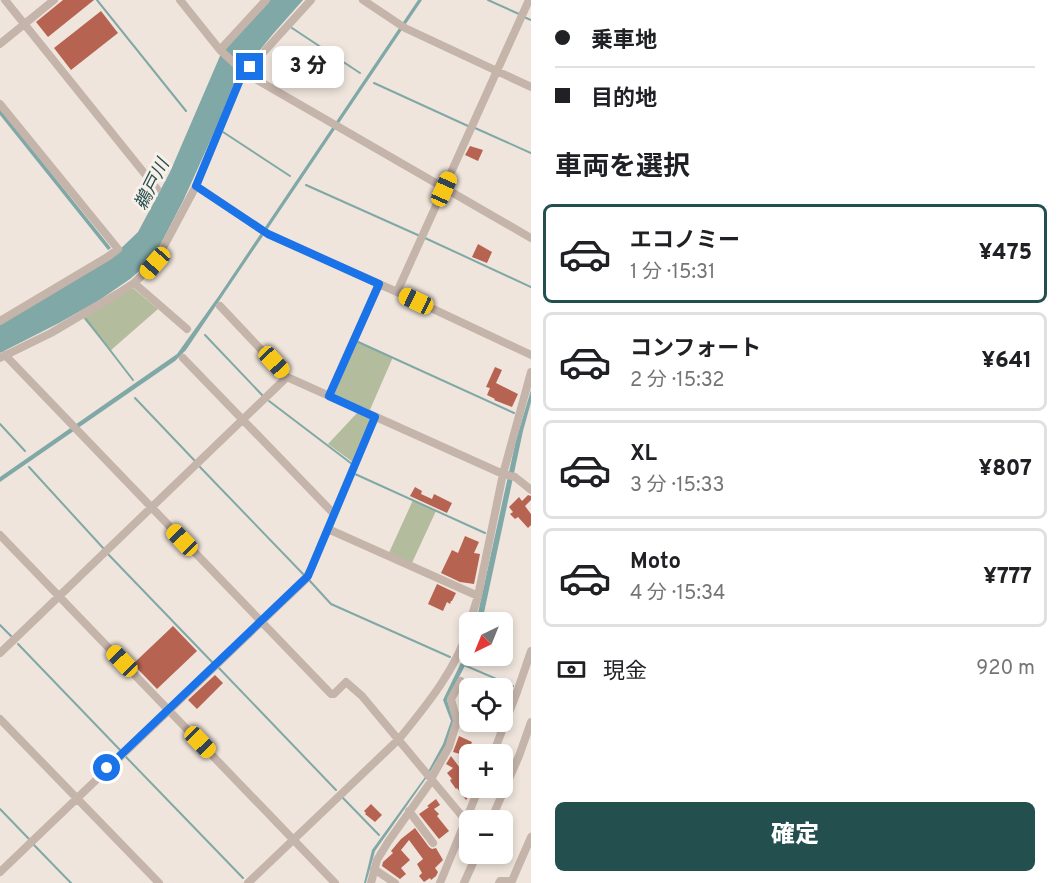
<!DOCTYPE html>
<html lang="ja">
<meta charset="utf-8">
<style>
:root{--surface:#fff;--page:#f2f2f2;--text:#202124;--muted:#757577;--line:#e0e0e0;--accent:#23504f}
body{margin:0;font-family:Overpass,"Noto Sans JP",sans-serif;background:var(--page);color:var(--text);height:100vh;display:flex;flex-direction:column;font-size:22px;white-space:nowrap}
*{box-sizing:border-box;margin:0}
p{font-size:20px;color:var(--muted)}
.icon{flex:none;width:33px;height:33px;fill:none;stroke:currentColor;stroke-width:2;stroke-linecap:round;stroke-linejoin:round}
.map{position:relative;flex:1;overflow:hidden}
.panel{display:flex;flex-direction:column;background:var(--surface);width:528px}
.panel>*{flex:none}
.hud{display:grid;align-content:center;height:132px;padding:0 24px;background:var(--surface)}
.needle{width:39px;rotate:223deg}
.tools{position:absolute;left:459px;top:612px;display:grid;gap:12px}
.tools a{display:grid;place-items:center;width:54px;height:54px;border-radius:9px;background:var(--surface);box-shadow:0 3px 9px #0003;font-size:30px}
.end{position:absolute;width:27px;height:27px;margin:-14px;border:8px solid #1a73e8;background:#fff;box-shadow:0 0 0 3px #fff}
.from{border-radius:50%}
.bubble{position:absolute;height:42px;border-radius:9px;background:var(--surface);box-shadow:0 3px 9px #0003;font-size:20px;font-weight:800;line-height:42px;text-align:center}
.car{position:absolute;width:18px;height:36px;margin:-18px -9px;border-radius:8px;box-shadow:0 0 4px 2px #0007;background:linear-gradient(#f5c518 24%,#345 0 40%,#f5c518 0 76%,#345 0 86%,#f5c518 0)}
.hud b{display:flex;align-items:center;gap:21px;height:57px;font-size:22px}
.hud b+b{border-top:2px solid var(--line)}
.hud i{width:15px;height:15px;background:var(--text)}
ul{padding:0;list-style:none}
li{display:flex;align-items:center;gap:18px;height:99px;margin:0 12px 9px;padding:0 12px;border:3px solid var(--line);border-radius:9px}
li div{flex:1}
li b{display:block;font-size:22px}
li em{font-style:normal;font-weight:800}
li.current{border-color:var(--accent)}
li>.icon{width:54px;height:54px;stroke-width:1.5}
h2{padding:0 24px;font-size:27px;line-height:72px}
.pay{display:flex;align-items:center;gap:15px;height:66px;padding:0 24px;font-size:22px}
.pay p{margin-inline-start:auto}
.action{display:flex;gap:12px;margin-top:auto;padding:12px 24px}
.action a{flex:1;height:69px;border-radius:9px;background:var(--accent);color:#fff;font-size:24px;font-weight:800;line-height:69px;text-align:center}
main{display:flex;flex:1;min-height:0}
.map>svg:first-child{display:block}
</style>
<main>
<div class="map">
<svg width="531" height="883" viewBox="0 0 531 883">
<rect width="100%" height="100%" fill="#efe5dc"/>
<path fill="#b4bc9e" d="M 133,288 L 158,309 L 110,351 L 83,318 Z
M 358,341 L 393,357 L 369,412 L 333,396 Z
M 358,412 L 372,419 L 354,463 L 328,444 Z
M 413,500 L 436,511 L 411,565 L 388,555 Z"/>
<path fill="#7fa8a7" d="M 269,0 L 303,0 L 273,34 L 241,73 L 183,201 L 155,255 L 149,263 L 130,279 L 98,301 L 59,323 L 0,353 L 0,325 L 113,256 L 138,232 L 170,172 L 220,56 L 225,48 Z
M 418,0 L 422,0 L 186,350 L 175,361 L 0,482 L 0,477 L 177,354 L 218,297 Z
M 0,109 L 111,248 L 108,250 L 0,115 Z
M 531,390 L 531,402 L 523,431 L 482,622 L 476,622 L 516,440 Z
M 469,646 L 470,656 L 447,700 L 454,721 L 446,745 L 427,777 L 375,851 L 366,883 L 364,883 L 372,850 L 425,777 L 443,744 L 451,721 L 443,700 Z"/>
<g fill="none" stroke-linecap="round" stroke-linejoin="round">
<path stroke="#7fa8a7" stroke-width="2" d="M 97,0 L 186,111
M 488,0 L 519,14
M 524,17 L 531,20
M 292,28 L 360,73
M 374,83 L 468,126
M 475,128 L 531,153
M 223,132 L 290,176
M 306,185 L 420,236
M 425,238 L 531,287
M 86,319 L 133,380
M 205,335 L 263,396
M 356,341 L 514,413
M 135,398 L 195,461
M 269,401 L 352,464
M 0,424 L 25,451
M 199,466 L 305,576
M 29,467 L 104,549
M 355,474 L 485,533
M 107,553 L 213,663
M 309,580 L 331,604 L 450,657
M 0,625 L 11,636
M 18,644 L 121,751
M 464,665 L 513,686
M 217,666 L 336,790
M 125,756 L 243,878
M 342,797 L 379,835
M 0,809 L 29,839
M 33,844 L 71,883"/>
</g>
<path fill="#b76352" d="M 63,0 L 94,0 L 48,37 L 36,22 Z
M 101,11 L 118,33 L 71,70 L 54,48 Z
M 470,146 L 483,150 L 478,161 L 465,155 Z
M 478,244 L 492,252 L 487,263 L 472,257 Z
M 495,367 L 502,370 L 496,383 L 518,394 L 512,407 L 494,400 L 495,399 L 487,395 L 490,388 L 486,387 Z
M 415,487 L 422,491 L 421,494 L 432,499 L 434,494 L 452,503 L 447,513 L 410,496 Z
M 528,495 L 531,496 L 531,500 L 525,506 L 531,514 L 531,525 L 528,528 L 518,517 L 515,519 L 510,514 L 513,512 L 509,507 L 519,497 L 522,501 Z
M 465,536 L 479,542 L 474,553 L 480,554 L 474,584 L 460,582 L 441,573 L 452,550 L 458,553 Z
M 437,584 L 456,593 L 452,601 L 451,601 L 450,604 L 447,602 L 443,611 L 428,604 Z
M 173,626 L 197,651 L 157,689 L 133,664 Z
M 215,675 L 223,683 L 197,709 L 188,700 Z
M 459,736 L 472,742 L 468,751 L 466,750 L 464,753 L 461,752 L 460,754 L 453,752 Z
M 451,756 L 466,776 L 464,778 L 470,785 L 470,788 L 472,788 L 469,791 L 471,793 L 466,800 L 457,788 L 456,789 L 451,782 L 450,780 L 452,779 L 447,773 L 453,768 L 446,764 Z
M 436,799 L 440,805 L 434,809 L 439,814 L 437,816 L 449,831 L 439,839 L 419,814 L 429,807 L 427,806 Z
M 371,804 L 382,815 L 375,822 L 365,814 L 366,813 L 364,811 Z
M 415,828 L 429,847 L 432,849 L 436,848 L 443,860 L 435,868 L 438,872 L 436,876 L 431,880 L 430,878 L 424,882 L 419,876 L 422,873 L 417,864 L 423,859 L 409,840 L 401,850 L 410,860 L 401,868 L 406,874 L 400,879 L 382,866 L 383,862 L 393,853 L 391,851 L 401,839 Z"/>
<g fill="none" stroke-linecap="round" stroke-linejoin="round">
<path stroke="#c5b4aa" stroke-width="8" d="M 5,0 L 157,189
M 180,0 L 220,50 L 245,73 L 531,238
M 363,0 L 405,28 L 531,87
M 0,44 L 54,0
M 220,50 L 266,0
M 0,104 L 118,249 L 109,256 L 0,321
M 196,186 L 268,234 L 397,292 L 531,355
M 134,283 L 187,329
M 397,292 L 529,0
M 220,306 L 287,377 L 503,474 L 515,477 L 531,490
M 5,355 L 331,694 L 334,694 L 346,682 L 362,696 L 432,780 L 388,842 L 377,860 L 371,883
M 0,358 L 51,333 L 117,294 L 134,283 L 155,263 L 196,186 L 239,82 L 250,67 L 311,0
M 183,358 L 334,514
M 329,396 L 379,284
M 328,529 L 478,596
M 0,535 L 335,883
M 470,622 L 478,596 L 503,474 L 531,372
M 0,653 L 287,377
M 0,719 L 159,883
M 493,754 L 517,692 L 531,651
M 431,779 L 449,747 L 457,721 L 451,699 L 461,681
M 432,780 L 462,816
M 409,811 L 433,843
M 491,820 L 519,756 L 531,722
M 374,869 L 395,883
M 0,872 L 305,580 L 311,569 L 375,417
M 248,883 L 399,739 C 427,705 457,668 470,625
M 440,883 L 479,788
M 464,883 L 477,854
M 499,883 L 500,881 L 511,881
M 511,883 L 531,837"/>
</g>
<g fill="none" stroke-linecap="round" stroke-linejoin="round">
<path stroke="#1a73e8" stroke-width="8" d="M 107,768 L 308,576 L 375,417 L 329,396 L 379,284 L 268,234 L 196,186 L 239,82 L 250,67"/>
</g>
<g text-anchor="middle" dominant-baseline="central" stroke-width="6" stroke-linejoin="round" paint-order="stroke">
<g font-size="18" font-style="italic" fill="#23504f" stroke="#f7efe8">
<text transform="translate(153 185) rotate(-63)">鵜戸川</text>
</g>
</g>
</svg>
<div class="tools">
<a><svg class="needle" viewBox="-14 -14 28 28"><path d="M0-13l5 13h-10z" fill="#e53935"/><path d="M0 13l5-13h-10z" fill="#757577"/></svg></a>
<a><svg class="icon" aria-label="locate" viewBox="0 0 24 24"><circle cx="12" cy="12" r="6"/><path d="M12 2v4M12 18v4M2 12h4M18 12h4"/></svg></a>
<a>+</a>
<a>−</a>
</div>
<i class="end from" style="left:107px;top:768px"></i>
<i class="end" style="left:250px;top:67px"></i>
<div class="bubble" style="left:272px;top:46px;width:72px">3 分</div>
<i class="car" style="left:444px;top:189px;rotate:24deg"></i>
<i class="car" style="left:155px;top:263px;rotate:221deg"></i>
<i class="car" style="left:416px;top:301px;rotate:295deg"></i>
<i class="car" style="left:274px;top:362px;rotate:137deg"></i>
<i class="car" style="left:182px;top:540px;rotate:316deg"></i>
<i class="car" style="left:122px;top:661px;rotate:316deg"></i>
<i class="car" style="left:200px;top:742px;rotate:136deg"></i>
</div>
<section class="panel">
<div class="hud">
<b><i class="from"></i>乗車地</b>
<b><i></i>目的地</b>
</div>
<h2>車両を選択</h2>
<ul>
<li class="current"><svg class="icon" aria-label="car" viewBox="0 0 24 24"><path d="M5 17H2v-5l4-1 3-4h7l3 4 3 1v5h-3M9 17h6M6 11h13"/><circle cx="7" cy="17" r="2"/><circle cx="17" cy="17" r="2"/></svg><div><b>エコノミー</b><p>1 分 · 15:31</p></div><em>¥475</em></li>
<li><svg class="icon" aria-label="car" viewBox="0 0 24 24"><path d="M5 17H2v-5l4-1 3-4h7l3 4 3 1v5h-3M9 17h6M6 11h13"/><circle cx="7" cy="17" r="2"/><circle cx="17" cy="17" r="2"/></svg><div><b>コンフォート</b><p>2 分 · 15:32</p></div><em>¥641</em></li>
<li><svg class="icon" aria-label="car" viewBox="0 0 24 24"><path d="M5 17H2v-5l4-1 3-4h7l3 4 3 1v5h-3M9 17h6M6 11h13"/><circle cx="7" cy="17" r="2"/><circle cx="17" cy="17" r="2"/></svg><div><b>XL</b><p>3 分 · 15:33</p></div><em>¥807</em></li>
<li><svg class="icon" aria-label="car" viewBox="0 0 24 24"><path d="M5 17H2v-5l4-1 3-4h7l3 4 3 1v5h-3M9 17h6M6 11h13"/><circle cx="7" cy="17" r="2"/><circle cx="17" cy="17" r="2"/></svg><div><b>Moto</b><p>4 分 · 15:34</p></div><em>¥777</em></li>
</ul>
<div class="pay"><svg class="icon" aria-label="cash" viewBox="0 0 24 24"><path d="M3 7h18v10H3z"/><circle cx="12" cy="12" r="2"/></svg>現金<p>920 m</p></div>
<div class="action"><a>確定</a></div>
</section>
</main>
